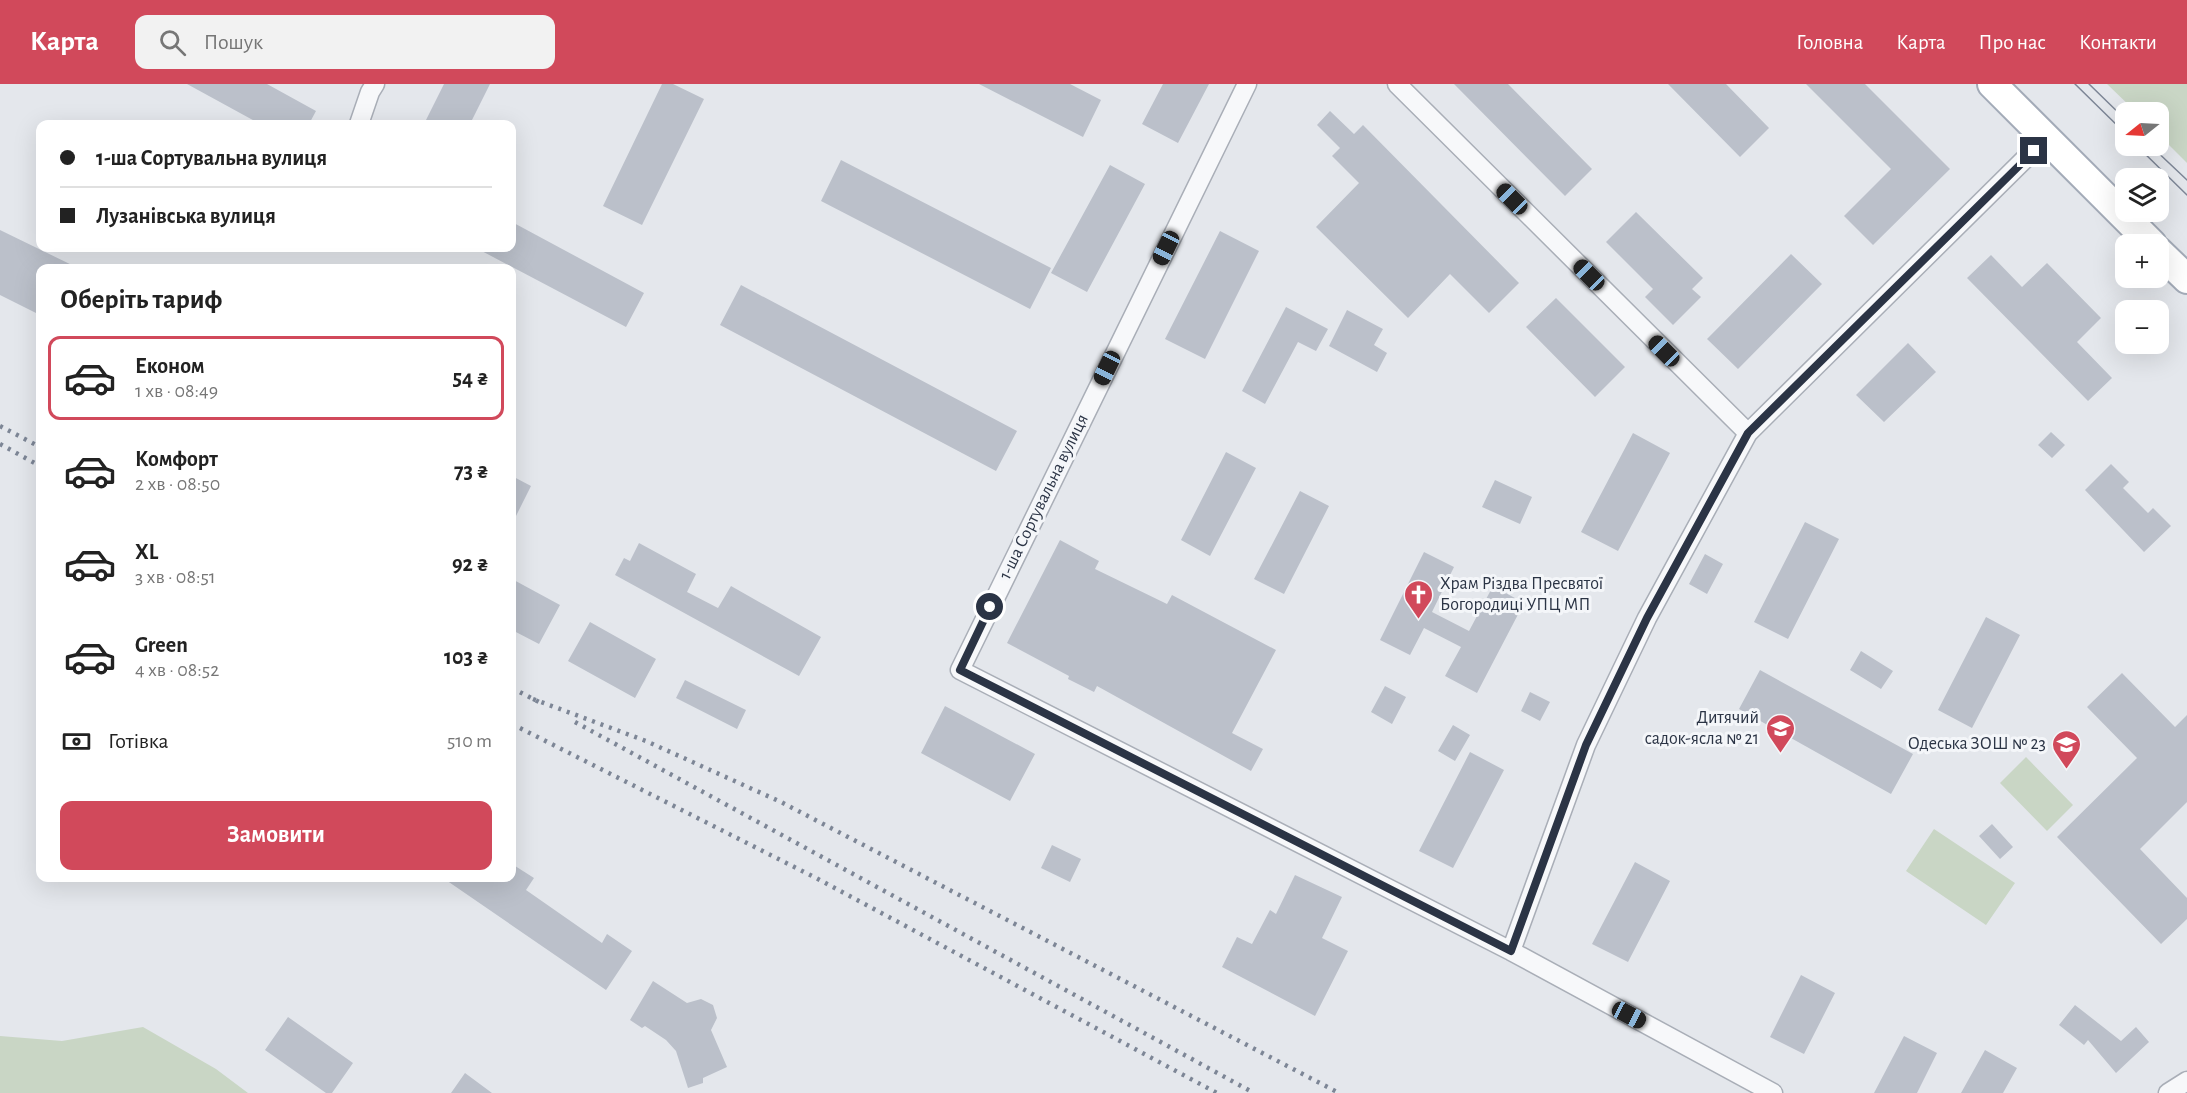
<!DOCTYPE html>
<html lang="uk">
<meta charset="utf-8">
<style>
:root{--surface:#fff;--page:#f2f2f2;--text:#222;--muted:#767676;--line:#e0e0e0;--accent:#d1495b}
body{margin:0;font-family:"Alegreya Sans",sans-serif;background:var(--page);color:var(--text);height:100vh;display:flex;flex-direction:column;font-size:22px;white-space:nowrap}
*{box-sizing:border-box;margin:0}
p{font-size:20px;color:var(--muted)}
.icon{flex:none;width:33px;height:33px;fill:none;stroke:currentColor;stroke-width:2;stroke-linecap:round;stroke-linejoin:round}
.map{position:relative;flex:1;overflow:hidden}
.drawer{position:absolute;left:36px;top:180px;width:480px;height:618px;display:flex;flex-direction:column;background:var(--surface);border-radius:12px;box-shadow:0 6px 24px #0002}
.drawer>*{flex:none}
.top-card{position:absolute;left:36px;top:36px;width:480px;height:132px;border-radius:12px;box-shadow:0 6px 24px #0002;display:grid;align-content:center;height:132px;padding:0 24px;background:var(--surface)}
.needle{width:39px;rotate:252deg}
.buttons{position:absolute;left:2115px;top:18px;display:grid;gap:12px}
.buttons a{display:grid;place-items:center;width:54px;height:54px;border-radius:12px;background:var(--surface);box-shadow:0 6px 24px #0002;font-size:30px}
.end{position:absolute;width:27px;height:27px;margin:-14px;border:8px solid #2b3445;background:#fff;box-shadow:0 0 0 3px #fff}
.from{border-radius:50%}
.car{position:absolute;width:18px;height:36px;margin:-18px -9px;border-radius:8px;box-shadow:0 0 4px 2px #0007;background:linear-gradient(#222 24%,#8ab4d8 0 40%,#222 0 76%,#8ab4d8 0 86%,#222 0)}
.top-card b{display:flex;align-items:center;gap:21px;height:57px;font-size:22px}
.top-card b+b{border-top:2px solid var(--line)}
.top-card i{width:15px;height:15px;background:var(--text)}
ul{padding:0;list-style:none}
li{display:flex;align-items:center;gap:18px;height:84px;margin:0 12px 9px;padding:0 12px;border:3px solid transparent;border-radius:12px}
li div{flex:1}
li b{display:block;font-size:22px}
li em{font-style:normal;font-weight:700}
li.current{border-color:var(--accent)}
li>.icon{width:54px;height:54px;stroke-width:1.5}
h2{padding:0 24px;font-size:27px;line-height:72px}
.pay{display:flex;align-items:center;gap:15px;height:66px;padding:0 24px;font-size:22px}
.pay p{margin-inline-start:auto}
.button{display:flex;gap:12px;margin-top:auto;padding:12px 24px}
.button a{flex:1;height:69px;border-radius:12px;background:var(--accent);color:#fff;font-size:24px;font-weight:700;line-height:69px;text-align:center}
header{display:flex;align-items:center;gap:36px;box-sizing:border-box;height:84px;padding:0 30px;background:var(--accent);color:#fff}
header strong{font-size:28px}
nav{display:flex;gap:33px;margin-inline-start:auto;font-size:21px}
.search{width:420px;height:54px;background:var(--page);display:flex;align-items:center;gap:15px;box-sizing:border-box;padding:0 21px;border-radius:12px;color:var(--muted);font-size:22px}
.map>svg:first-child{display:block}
</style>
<header>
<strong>Карта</strong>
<div class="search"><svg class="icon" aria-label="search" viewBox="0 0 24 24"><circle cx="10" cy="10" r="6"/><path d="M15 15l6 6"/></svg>Пошук</div>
<nav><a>Головна</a><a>Карта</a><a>Про нас</a><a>Контакти</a></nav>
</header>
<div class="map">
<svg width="2187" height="1009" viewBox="0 0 2187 1009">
<rect width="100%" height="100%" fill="#e4e7ec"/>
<path fill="#c9d6c5" d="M 2107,0 L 2187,0 L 2187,79 L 2159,51 L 2158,28 L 2136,28 Z
M 2026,673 L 2073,721 L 2047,747 L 2000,699 Z
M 1934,745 L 2015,799 L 1986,841 L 1906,787 Z
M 143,943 L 216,985 L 248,1009 L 0,1009 L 0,952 L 62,957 Z"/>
<path fill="#bbc0ca" d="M 187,0 L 267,0 L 316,27 L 309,40 L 260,40 Z
M 444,0 L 490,0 L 470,40 L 424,40 Z
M 662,0 L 673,0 L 704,15 L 642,141 L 603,122 Z
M 979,0 L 1070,0 L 1101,16 L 1083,53 Z
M 1163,0 L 1209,0 L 1178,59 L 1142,40 Z
M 1454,0 L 1508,0 L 1592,85 L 1565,112 Z
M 1668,0 L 1726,0 L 1769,44 L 1740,73 Z
M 1806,0 L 1865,0 L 1950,85 L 1873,161 L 1844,132 L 1891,85 Z
M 1330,27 L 1354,50 L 1363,41 L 1519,199 L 1489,229 L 1450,190 L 1408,234 L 1316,143 L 1359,99 L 1332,72 L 1340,64 L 1317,41 Z
M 841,76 L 1051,184 L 1030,225 L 821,117 Z
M 1110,81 L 1145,100 L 1087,208 L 1051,189 Z
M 1636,128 L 1703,194 L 1692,205 L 1701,213 L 1673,241 L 1645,213 L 1653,205 L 1606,158 Z
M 512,138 L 644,209 L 626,243 L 476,164 L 512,164 Z
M 0,146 L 78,184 L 40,184 L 40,231 L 0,211 Z
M 1220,147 L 1259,167 L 1205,275 L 1165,255 Z
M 1791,170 L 1822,200 L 1738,285 L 1707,255 Z
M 1991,171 L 2022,203 L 2047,179 L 2101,234 L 2077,258 L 2112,294 L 2088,317 L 1967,194 Z
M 741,201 L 1017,347 L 996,387 L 720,241 Z
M 1556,214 L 1625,283 L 1595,313 L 1526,243 Z
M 1286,223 L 1328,245 L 1316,267 L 1298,258 L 1265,320 L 1242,307 Z
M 1347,226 L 1383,245 L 1374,261 L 1387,269 L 1377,288 L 1329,262 Z
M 1908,259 L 1936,288 L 1884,338 L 1856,311 Z
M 2051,348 L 2065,361 L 2052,374 L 2038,361 Z
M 1633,349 L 1670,369 L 1618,467 L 1581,448 Z
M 1226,368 L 1256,384 L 1210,472 L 1181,456 Z
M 2111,380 L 2129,398 L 2123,404 L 2148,429 L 2153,424 L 2171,442 L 2144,468 L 2085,406 Z
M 512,392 L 531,402 L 512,440 Z
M 1495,396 L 1532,413 L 1520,440 L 1482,423 Z
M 1300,407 L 1329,422 L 1284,510 L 1254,495 Z
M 1805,438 L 1839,455 L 1788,555 L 1754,538 Z
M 1060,456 L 1099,477 L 1095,485 L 1167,520 L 1172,511 L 1276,566 L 1232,649 L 1263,665 L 1251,687 L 1097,602 L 1094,608 L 1068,595 L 1069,592 L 1007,559 Z
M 639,459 L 696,490 L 687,508 L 718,524 L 731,502 L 821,553 L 799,592 L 615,491 L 624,474 L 630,477 Z
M 1424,468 L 1454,483 L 1432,528 L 1469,547 L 1493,502 L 1524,519 L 1477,609 L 1445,592 L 1461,563 L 1424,544 L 1410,571 L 1380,556 Z
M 1705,470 L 1723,480 L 1707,510 L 1689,500 Z
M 512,495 L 560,521 L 539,560 L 512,546 Z
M 1986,533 L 2020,551 L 1972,644 L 1938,626 Z
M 590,538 L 656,575 L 635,614 L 568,577 Z
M 1861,567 L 1893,587 L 1881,605 L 1850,586 Z
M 1760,586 L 1913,670 L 1891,710 L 1739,625 Z
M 2122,589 L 2175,643 L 2187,631 L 2187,718 L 2140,765 L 2187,814 L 2187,835 L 2161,860 L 2057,753 L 2137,674 L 2087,623 Z
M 685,596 L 746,626 L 737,645 L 676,614 Z
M 1385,602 L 1406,613 L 1392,640 L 1371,628 Z
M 1530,608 L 1550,618 L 1540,637 L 1521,627 Z
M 945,622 L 1035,670 L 1010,717 L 921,669 Z
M 1453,641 L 1470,651 L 1455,677 L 1438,667 Z
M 1470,668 L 1504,686 L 1453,784 L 1419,767 Z
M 1992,740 L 2013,763 L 2000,775 L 1979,752 Z
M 1052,761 L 1081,775 L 1070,798 L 1041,784 Z
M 1635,778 L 1670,797 L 1628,878 L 1592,860 Z
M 512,780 L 534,794 L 526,806 L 602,859 L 607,850 L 632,867 L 606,906 L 443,794 L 512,794 Z
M 1295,791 L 1342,813 L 1322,854 L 1348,867 L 1315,932 L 1222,883 L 1237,853 L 1252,860 L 1270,826 L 1276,830 Z
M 1801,891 L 1835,909 L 1804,970 L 1770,953 Z
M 653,897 L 687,919 L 701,915 L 713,921 L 717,934 L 711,946 L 727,983 L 703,994 L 703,999 L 688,1004 L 676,967 L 666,956 L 645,942 L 642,944 L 630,936 Z
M 2075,921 L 2121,957 L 2136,943 L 2149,958 L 2116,989 L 2088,956 L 2084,961 L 2059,941 Z
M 288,933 L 353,979 L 332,1009 L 326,1009 L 265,966 Z
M 1904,952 L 1937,969 L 1917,1009 L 1874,1009 Z
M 1985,966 L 2017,984 L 2003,1009 L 1961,1009 Z
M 465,989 L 492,1009 L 451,1009 Z"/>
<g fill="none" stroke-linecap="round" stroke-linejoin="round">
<defs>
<path id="street" d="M 1247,0 L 960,586 L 1511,867 L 1773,1009
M 1397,0 L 1748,349
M 359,40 L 370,8 L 375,0
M 1511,867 L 1586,661 L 1647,534 L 1748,349 L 2046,54
M 2168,1009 L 2187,997"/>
<path id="primary" d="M 1992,0 L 2152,160
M 2158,167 L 2187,195"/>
</defs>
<use href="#street" stroke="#a9aeb7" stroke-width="21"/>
<use href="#primary" stroke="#a3abb8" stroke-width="32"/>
<use href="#street" stroke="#f7f8fa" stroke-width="18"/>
<use href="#primary" stroke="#fff" stroke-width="28"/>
<path stroke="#7d8696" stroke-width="1.5" d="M 2075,0 L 2126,50
M 2089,0 L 2126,36
M 2137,62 L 2187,111
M 2151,62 L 2187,96"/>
<path stroke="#7d8696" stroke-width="4.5" stroke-dasharray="3 6" stroke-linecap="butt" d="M 0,342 L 40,363
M 0,360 L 40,382
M 512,604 L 541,619
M 533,615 L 646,657 L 781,718 L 1339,1009
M 575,638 L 1254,1009
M 512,640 L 816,794 L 1217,1009"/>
</g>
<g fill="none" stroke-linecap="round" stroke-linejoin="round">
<path stroke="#2b3445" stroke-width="8" d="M 990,523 L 960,586 L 1511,867 L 1586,661 L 1647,534 L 1748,349 L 2034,67"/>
</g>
<defs>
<symbol id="church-pin" viewBox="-11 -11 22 30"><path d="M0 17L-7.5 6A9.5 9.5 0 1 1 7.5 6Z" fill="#d1495b" stroke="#f4f6f9"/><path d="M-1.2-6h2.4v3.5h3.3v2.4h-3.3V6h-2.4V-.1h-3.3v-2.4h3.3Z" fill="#fff"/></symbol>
<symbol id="school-pin" viewBox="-11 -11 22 30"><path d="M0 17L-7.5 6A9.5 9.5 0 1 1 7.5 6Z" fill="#d1495b" stroke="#f4f6f9"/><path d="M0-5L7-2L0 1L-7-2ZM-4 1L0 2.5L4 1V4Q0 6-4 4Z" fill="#fff"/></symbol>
</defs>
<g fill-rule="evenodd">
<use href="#church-pin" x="1402" y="494" width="33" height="45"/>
<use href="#school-pin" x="1764" y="628" width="33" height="45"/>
<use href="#school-pin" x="2050" y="644" width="33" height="45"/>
</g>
<g text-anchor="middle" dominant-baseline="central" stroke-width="6" stroke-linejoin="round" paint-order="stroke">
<g font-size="18" fill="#2b3445" stroke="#f4f6f9">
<text transform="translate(1044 413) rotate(-64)">1-ша Сортувальна вулиця</text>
</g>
<g font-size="18" fill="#2b3445" stroke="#f4f6f9" text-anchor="end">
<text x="1440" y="500" text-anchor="start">Храм Різдва Пресвятої<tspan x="1440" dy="21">Богородиці УПЦ МП</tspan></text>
<text x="1759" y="634">Дитячий<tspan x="1759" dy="21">садок-ясла № 21</tspan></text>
<text x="2046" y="660">Одеська ЗОШ № 23</text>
</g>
</g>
</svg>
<div class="buttons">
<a><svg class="needle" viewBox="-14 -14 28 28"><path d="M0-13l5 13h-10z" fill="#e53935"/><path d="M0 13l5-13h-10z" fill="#767676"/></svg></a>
<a><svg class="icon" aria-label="layers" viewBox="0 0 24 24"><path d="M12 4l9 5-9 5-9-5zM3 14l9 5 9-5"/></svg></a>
<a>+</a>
<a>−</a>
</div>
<i class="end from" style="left:990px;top:523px"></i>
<i class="end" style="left:2034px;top:67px"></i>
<i class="car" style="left:1512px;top:115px;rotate:315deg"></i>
<i class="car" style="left:1166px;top:164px;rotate:206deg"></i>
<i class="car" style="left:1589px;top:191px;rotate:315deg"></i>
<i class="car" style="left:1664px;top:267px;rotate:315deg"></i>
<i class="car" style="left:1107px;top:284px;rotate:206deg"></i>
<i class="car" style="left:1629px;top:931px;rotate:118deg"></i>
<div class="top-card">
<b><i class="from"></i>1-ша Сортувальна вулиця</b>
<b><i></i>Лузанівська вулиця</b>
</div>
<section class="drawer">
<h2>Оберіть тариф</h2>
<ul>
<li class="current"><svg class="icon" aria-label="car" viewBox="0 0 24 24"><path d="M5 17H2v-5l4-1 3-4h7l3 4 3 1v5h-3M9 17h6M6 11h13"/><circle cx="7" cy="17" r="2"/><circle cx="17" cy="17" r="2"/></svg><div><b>Економ</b><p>1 хв · 08:49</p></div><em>54 ₴</em></li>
<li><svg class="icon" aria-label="car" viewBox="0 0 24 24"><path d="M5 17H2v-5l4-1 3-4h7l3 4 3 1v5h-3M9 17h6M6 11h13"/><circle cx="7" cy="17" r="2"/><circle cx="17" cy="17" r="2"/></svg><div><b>Комфорт</b><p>2 хв · 08:50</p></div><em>73 ₴</em></li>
<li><svg class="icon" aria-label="car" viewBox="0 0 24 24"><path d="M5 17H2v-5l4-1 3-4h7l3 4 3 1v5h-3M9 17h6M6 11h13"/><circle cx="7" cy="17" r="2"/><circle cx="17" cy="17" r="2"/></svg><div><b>XL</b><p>3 хв · 08:51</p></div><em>92 ₴</em></li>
<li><svg class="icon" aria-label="car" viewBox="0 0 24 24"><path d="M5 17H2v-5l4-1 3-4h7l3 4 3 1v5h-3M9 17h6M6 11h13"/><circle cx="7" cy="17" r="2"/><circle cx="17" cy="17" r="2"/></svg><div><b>Green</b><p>4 хв · 08:52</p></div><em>103 ₴</em></li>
</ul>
<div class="pay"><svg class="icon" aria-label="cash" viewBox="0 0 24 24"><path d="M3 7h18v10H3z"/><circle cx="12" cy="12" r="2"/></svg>Готівка<p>510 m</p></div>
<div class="button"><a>Замовити</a></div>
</section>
</div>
